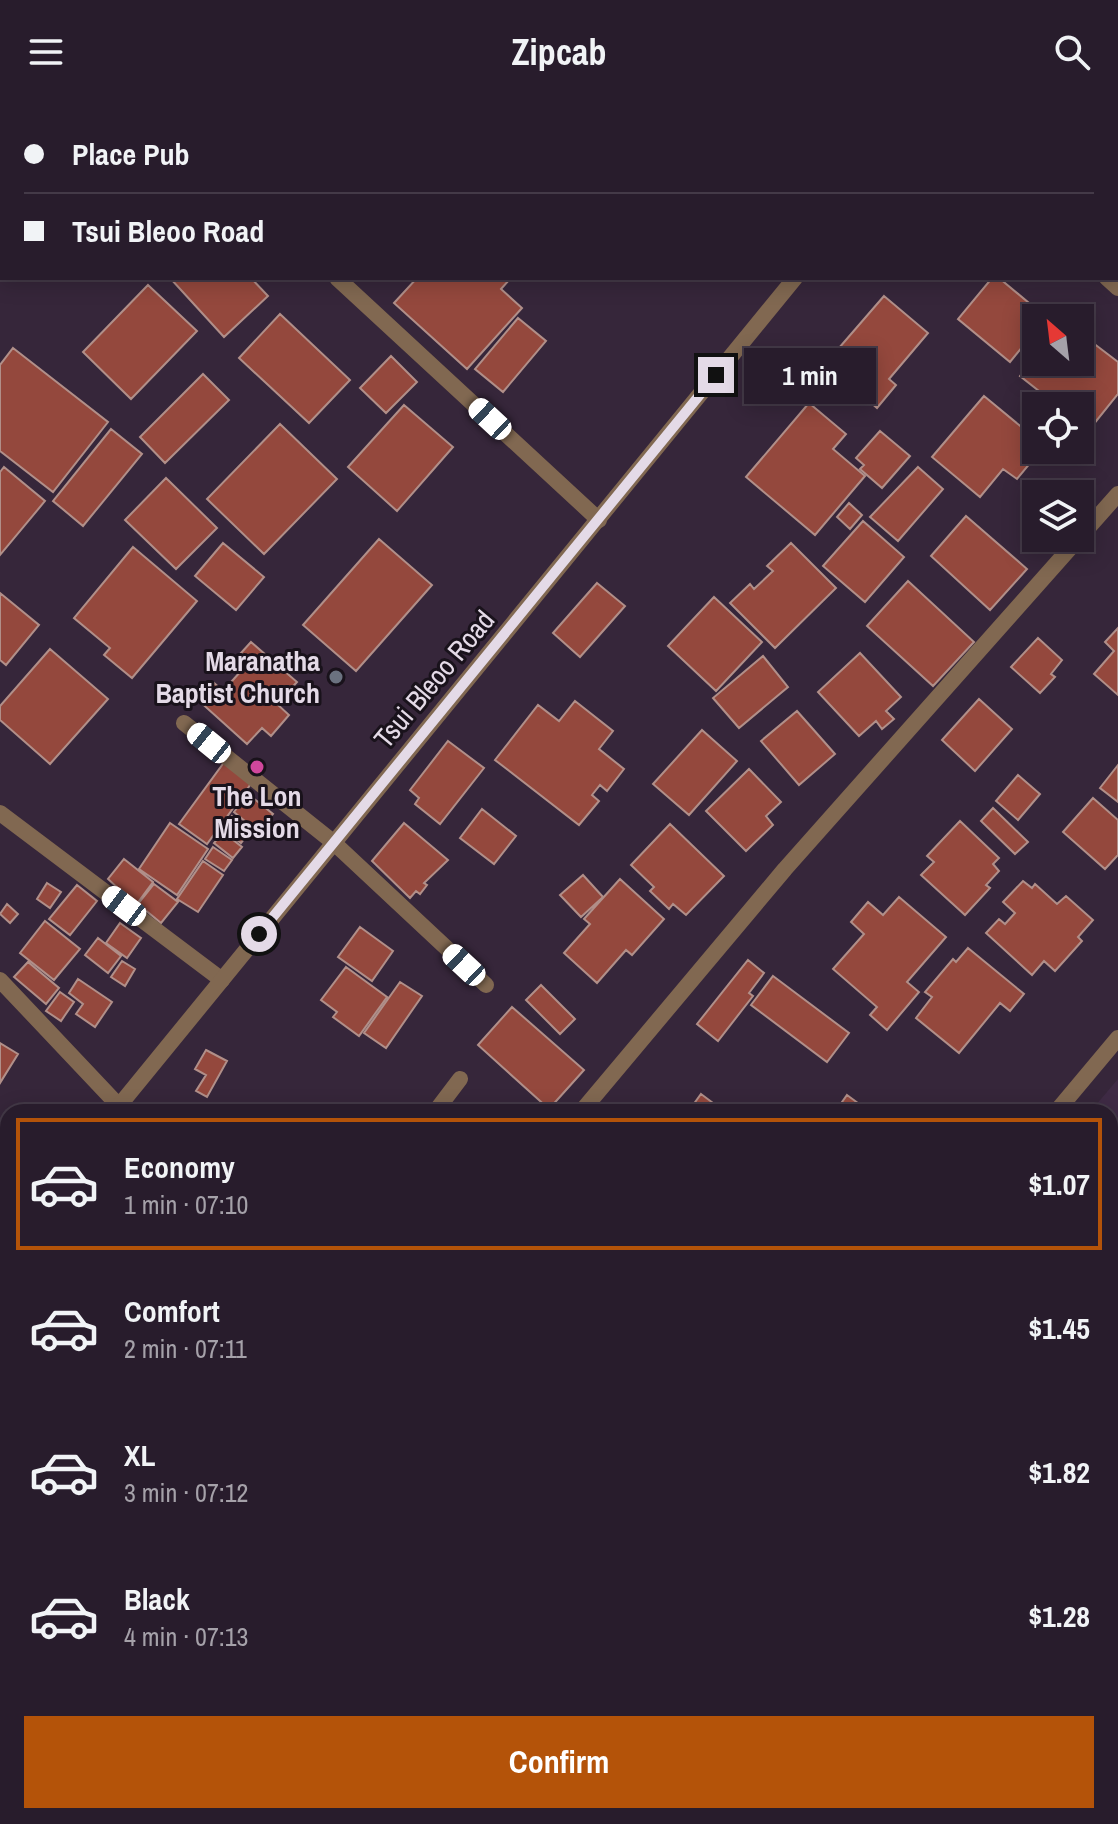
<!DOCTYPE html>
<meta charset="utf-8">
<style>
:root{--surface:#281c2c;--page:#342938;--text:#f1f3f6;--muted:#a5a1a9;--line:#443a48;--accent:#b45309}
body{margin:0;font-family:"Archivo Narrow",sans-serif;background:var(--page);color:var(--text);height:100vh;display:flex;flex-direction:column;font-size:30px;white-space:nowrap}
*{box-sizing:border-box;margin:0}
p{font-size:26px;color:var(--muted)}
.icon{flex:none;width:44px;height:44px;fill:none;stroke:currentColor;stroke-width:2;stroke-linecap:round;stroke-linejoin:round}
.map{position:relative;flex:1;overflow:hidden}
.details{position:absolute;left:0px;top:1000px;width:1118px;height:720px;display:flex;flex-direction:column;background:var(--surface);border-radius:24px 24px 0 0;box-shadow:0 4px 20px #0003,0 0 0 2px var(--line)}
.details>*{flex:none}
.hud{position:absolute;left:0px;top:0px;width:1118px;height:176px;box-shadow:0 4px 20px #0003,0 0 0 2px var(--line);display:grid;align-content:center;height:176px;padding:0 24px;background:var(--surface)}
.needle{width:52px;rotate:332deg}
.fabs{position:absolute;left:1022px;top:200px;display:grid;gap:16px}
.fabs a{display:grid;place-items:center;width:72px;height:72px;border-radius:0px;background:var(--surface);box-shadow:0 4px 20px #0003,0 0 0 2px var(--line);font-size:40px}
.end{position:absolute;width:36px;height:36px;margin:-18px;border:10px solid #e4dae7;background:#111;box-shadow:0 0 0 4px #111}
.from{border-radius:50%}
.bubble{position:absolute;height:56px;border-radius:0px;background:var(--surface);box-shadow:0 4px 20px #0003,0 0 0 2px var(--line);font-size:26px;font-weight:800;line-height:56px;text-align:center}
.car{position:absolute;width:24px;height:48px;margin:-24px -12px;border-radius:10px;box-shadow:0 0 6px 2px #0007;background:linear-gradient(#fff 24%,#345 0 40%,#fff 0 76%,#345 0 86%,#fff 0)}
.hud b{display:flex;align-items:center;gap:28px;height:76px;font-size:30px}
.hud b+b{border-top:2px solid var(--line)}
.hud i{width:20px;height:20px;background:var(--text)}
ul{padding:14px 0 0;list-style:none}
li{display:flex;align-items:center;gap:24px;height:132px;margin:0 16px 12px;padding:0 8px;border:4px solid transparent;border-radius:0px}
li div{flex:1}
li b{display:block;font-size:30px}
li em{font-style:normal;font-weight:800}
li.on{border-color:var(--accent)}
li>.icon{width:72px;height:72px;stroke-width:1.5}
.cta{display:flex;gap:16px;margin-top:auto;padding:16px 24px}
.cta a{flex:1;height:92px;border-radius:0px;background:var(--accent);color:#fff;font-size:32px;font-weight:800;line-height:92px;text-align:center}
header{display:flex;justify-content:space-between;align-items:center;height:104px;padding:0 24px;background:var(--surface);font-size:36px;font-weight:800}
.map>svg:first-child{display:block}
</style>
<header><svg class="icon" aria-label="menu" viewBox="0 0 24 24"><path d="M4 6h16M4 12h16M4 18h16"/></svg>Zipcab<svg class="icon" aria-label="search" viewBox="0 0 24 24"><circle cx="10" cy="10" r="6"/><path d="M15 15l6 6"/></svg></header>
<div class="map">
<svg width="1118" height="1720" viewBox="0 0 1118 1720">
<rect width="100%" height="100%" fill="#36263a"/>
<path fill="#3f2b45" d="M 1118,975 L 1118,1665 L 1110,1658 L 1110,1008 L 1090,1008 Z"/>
<path fill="#94483d" stroke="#b18f89" stroke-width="2" d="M 170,174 L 251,174 L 268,192 L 224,233 Z
M 417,174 L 511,174 L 501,185 L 522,204 L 467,265 L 394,199 Z
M 992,174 L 999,174 L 1047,214 L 1036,214 L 1036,226 L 1010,258 L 958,215 Z
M 148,181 L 197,227 L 131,295 L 83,248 Z
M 884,192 L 928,229 L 889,275 L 896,281 L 877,304 L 826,259 Z
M 280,210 L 350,276 L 309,319 L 239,254 Z
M 518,214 L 546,237 L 503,288 L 475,265 Z
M 1080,229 L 1118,258 L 1118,290 L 1089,326 L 1080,319 L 1080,302 L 1058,302 L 1020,272 L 1036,252 L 1036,258 L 1080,258 Z
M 13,244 L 108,318 L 53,388 L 0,347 L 0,261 Z
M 391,252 L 417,278 L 386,309 L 360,284 Z
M 203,270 L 229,296 L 165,359 L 140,333 Z
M 984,292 L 1036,335 L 1036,346 L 1041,346 L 1017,375 L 1003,365 L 980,393 L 932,353 Z
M 809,299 L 846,330 L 833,345 L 865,372 L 815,431 L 746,373 Z
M 404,301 L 453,343 L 397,407 L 348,363 Z
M 280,320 L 337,375 L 264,450 L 207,395 Z
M 111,325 L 142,350 L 83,422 L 53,397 Z
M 880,327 L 910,352 L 882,384 L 860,365 L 864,361 L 856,354 Z
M 4,363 L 45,397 L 0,451 L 0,368 Z
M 918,363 L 943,385 L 898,437 L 870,413 Z
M 166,374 L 217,424 L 176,465 L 125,416 Z
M 849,399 L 862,411 L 850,425 L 837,413 Z
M 966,412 L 1027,465 L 990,506 L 931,452 Z
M 863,417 L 904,453 L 865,498 L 823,462 Z
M 379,435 L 432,481 L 356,567 L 303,521 Z
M 223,439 L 264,473 L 236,506 L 195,472 Z
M 791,439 L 836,484 L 775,544 L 730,499 L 750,480 L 754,485 L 773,467 L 767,462 Z
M 133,443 L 197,497 L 132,574 L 104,551 L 110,544 L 74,514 Z
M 908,477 L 974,538 L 933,582 L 867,522 Z
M 597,479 L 625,502 L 580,553 L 553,529 Z
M 0,489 L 39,521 L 6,561 L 0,556 Z
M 714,493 L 762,538 L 716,587 L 668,542 Z
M 1118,524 L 1118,591 L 1094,570 L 1114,547 L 1105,538 Z
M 1038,534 L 1062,556 L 1051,570 L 1055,573 L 1040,589 L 1011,563 Z
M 251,538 L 297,578 L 277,600 L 289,611 L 271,632 L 262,624 L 247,640 L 198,596 L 214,579 L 223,587 L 250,557 L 241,549 Z
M 50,545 L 108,595 L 50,660 L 0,616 L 0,602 Z
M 860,549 L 901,593 L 886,607 L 894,615 L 882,625 L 876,617 L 859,632 L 818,588 Z
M 763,552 L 788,583 L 739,624 L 713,594 Z
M 979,595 L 1012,625 L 975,667 L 942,636 Z
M 575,597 L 613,627 L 599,645 L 624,665 L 607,687 L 600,681 L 592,691 L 599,697 L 579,721 L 495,656 L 538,601 L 559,617 Z
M 797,607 L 835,650 L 799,681 L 761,637 Z
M 702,626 L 737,657 L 689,711 L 653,680 Z
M 448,637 L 484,664 L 440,720 L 415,700 L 419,694 L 410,686 Z
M 225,657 L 253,677 L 207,740 L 179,720 Z
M 1118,661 L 1118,698 L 1100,684 Z
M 749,665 L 781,698 L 766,712 L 773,721 L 746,747 L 706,707 Z
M 1018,671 L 1040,690 L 1018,716 L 996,697 Z
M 248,690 L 273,710 L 258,728 L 234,708 Z
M 1093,694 L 1118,716 L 1118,751 L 1105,765 L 1063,728 Z
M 993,704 L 1028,738 L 1015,750 L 981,717 Z
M 482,705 L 516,732 L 494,760 L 460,734 Z
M 232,712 L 251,726 L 241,739 L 223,725 Z
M 960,717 L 999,754 L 993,760 L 999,767 L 986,781 L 990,784 L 965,811 L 921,771 L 934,758 L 927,752 Z
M 170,719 L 208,745 L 177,791 L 139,765 Z
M 404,719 L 448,756 L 424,779 L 427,781 L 420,790 L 416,787 L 410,794 L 372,757 Z
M 670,720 L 724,772 L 686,811 L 673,800 L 669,805 L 650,787 L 654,783 L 631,761 Z
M 223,728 L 242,743 L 233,754 L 214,739 Z
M 213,743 L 232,756 L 224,767 L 205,755 Z
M 124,755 L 153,778 L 136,801 L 108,775 Z
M 203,757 L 223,771 L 198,808 L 177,795 Z
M 583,771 L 603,793 L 581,813 L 560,791 Z
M 620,775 L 664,815 L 632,851 L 626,846 L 597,879 L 564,849 L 590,820 L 584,815 Z
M 1023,777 L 1032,784 L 1035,780 L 1057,800 L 1066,792 L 1093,816 L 1078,833 L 1082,837 L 1055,867 L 1044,857 L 1032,871 L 986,829 L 999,815 L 1005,820 L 1015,809 L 1003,798 Z
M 47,779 L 61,788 L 50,804 L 37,795 Z
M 154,780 L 178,798 L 161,819 L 138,800 Z
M 77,781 L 97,797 L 70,831 L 49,815 Z
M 899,793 L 946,833 L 907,878 L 919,888 L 887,926 L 870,911 L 877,903 L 833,865 L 864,830 L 851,818 L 868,798 L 883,811 Z
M 7,800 L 18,810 L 10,819 L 0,810 Z
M 45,817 L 80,845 L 54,876 L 20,849 Z
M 120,819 L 141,834 L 127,854 L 106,839 Z
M 360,823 L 393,847 L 372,877 L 338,853 Z
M 98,834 L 121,852 L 108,869 L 85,851 Z
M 968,844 L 1024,890 L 1010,907 L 1000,899 L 959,949 L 916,914 L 932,893 L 925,888 L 953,855 L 956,858 Z
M 748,856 L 764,869 L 749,889 L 753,892 L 718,937 L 697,920 Z
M 122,857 L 135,865 L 125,882 L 111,873 Z
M 28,858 L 59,884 L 46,900 L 14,873 Z
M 346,863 L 387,893 L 359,932 L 333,913 L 337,908 L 321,896 Z
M 773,872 L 849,929 L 827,958 L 751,901 Z
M 78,875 L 112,898 L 95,923 L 76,910 L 83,900 L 69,889 Z
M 400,878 L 422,892 L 386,944 L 364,929 Z
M 541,881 L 575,915 L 560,930 L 526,896 Z
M 60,888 L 74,898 L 61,917 L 46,907 Z
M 512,903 L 584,966 L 549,1005 L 478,941 Z
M 0,939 L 18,950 L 0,979 Z
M 206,946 L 227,957 L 207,993 L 196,987 L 206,971 L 195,965 Z
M 701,990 L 725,1008 L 688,1008 Z
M 847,991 L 870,1008 L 835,1008 Z
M 4,1262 L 8,1266 L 8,1329 L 0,1321 L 0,1266 Z
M 8,1343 L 8,1450 L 0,1460 L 0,1352 Z
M 0,1534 L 8,1542 L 8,1586 L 0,1594 Z
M 0,1674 L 8,1679 L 8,1712 L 57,1712 L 61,1715 L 58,1720 L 0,1719 Z
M 99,1712 L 154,1712 L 148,1720 L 97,1720 L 102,1714 Z
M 194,1712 L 234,1712 L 227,1720 L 203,1720 Z
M 438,1712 L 497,1712 L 501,1714 L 497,1720 L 433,1720 Z
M 738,1712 L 792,1712 L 790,1714 L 795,1720 L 745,1720 Z
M 1014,1712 L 1039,1712 L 1050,1720 L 1008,1720 Z"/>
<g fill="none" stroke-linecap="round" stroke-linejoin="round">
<path stroke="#816851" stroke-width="16" d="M 184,619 L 333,738 L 486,881
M 0,709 L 222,876
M 435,1008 L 460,975"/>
<path stroke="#816851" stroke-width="16" d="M 149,0 L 151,2
M 80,2 L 82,0
M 0,106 L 2,104
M 337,174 L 599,416
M 1107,174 L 1118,184
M 1080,433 L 1118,390
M 0,876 L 119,1002 L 131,1008
M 581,1008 L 785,765 L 1079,434
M 1056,1008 L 1118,934
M 0,1655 L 8,1647
M 1103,1712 L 1114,1720
M 824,1720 L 833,1712"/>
<path stroke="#816851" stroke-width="16" d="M 933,2 L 934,0
M 114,1008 L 795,174
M 0,1158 L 8,1147"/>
</g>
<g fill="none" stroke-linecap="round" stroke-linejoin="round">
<path stroke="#e4dae7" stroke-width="10" d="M 259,830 L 716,271"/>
</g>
<circle fill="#6b7280" stroke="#19121b" stroke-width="3" cx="336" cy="573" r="8"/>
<circle fill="#d1479c" stroke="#19121b" stroke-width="3" cx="257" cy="663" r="8"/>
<g text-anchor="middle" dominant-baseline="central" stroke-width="6" stroke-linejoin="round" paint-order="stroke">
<g font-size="28" font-weight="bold" fill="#e4dae7" stroke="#19121b" text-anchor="end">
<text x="320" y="557">Maranatha<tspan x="320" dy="32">Baptist Church</tspan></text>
<text x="257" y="692" text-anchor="middle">The Lon<tspan x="257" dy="32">Mission</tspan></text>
</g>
<g font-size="28" fill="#e4dae7" stroke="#19121b">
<text transform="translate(434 575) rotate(-50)">Tsui Bleoo Road</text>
</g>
</g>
</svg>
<div class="fabs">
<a><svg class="needle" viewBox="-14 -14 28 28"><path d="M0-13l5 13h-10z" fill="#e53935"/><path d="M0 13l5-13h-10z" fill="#a5a1a9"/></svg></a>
<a><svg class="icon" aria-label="locate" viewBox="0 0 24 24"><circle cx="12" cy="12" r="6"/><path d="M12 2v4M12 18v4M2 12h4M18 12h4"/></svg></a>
<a><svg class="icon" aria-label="layers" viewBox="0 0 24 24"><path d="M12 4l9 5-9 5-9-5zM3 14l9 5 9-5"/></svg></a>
</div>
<i class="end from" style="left:259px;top:830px"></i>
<i class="end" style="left:716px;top:271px"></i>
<div class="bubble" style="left:744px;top:244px;width:132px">1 min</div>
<i class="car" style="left:490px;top:315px;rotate:313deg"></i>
<i class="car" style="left:209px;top:639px;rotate:309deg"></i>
<i class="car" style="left:124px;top:802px;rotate:307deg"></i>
<i class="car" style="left:464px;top:861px;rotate:313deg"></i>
<div class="hud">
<b><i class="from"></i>Place Pub</b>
<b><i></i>Tsui Bleoo Road</b>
</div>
<section class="details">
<ul>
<li class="on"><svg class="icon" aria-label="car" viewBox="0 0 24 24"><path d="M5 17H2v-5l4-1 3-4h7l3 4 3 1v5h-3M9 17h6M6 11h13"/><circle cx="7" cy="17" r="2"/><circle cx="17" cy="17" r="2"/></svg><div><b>Economy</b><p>1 min · 07:10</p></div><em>$1.07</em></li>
<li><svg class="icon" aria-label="car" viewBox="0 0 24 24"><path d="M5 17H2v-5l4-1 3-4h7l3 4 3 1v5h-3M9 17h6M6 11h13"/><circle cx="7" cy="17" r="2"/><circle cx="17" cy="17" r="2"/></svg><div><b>Comfort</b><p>2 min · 07:11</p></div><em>$1.45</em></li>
<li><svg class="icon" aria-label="car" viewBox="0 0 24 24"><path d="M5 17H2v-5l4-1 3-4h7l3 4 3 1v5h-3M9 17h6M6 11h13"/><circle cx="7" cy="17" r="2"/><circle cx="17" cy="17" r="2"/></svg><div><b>XL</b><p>3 min · 07:12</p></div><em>$1.82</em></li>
<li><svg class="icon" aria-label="car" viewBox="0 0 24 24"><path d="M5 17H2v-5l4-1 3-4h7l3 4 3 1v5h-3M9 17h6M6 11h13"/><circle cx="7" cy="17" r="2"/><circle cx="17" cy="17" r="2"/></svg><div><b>Black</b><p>4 min · 07:13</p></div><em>$1.28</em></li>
</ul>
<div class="cta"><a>Confirm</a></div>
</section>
</div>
